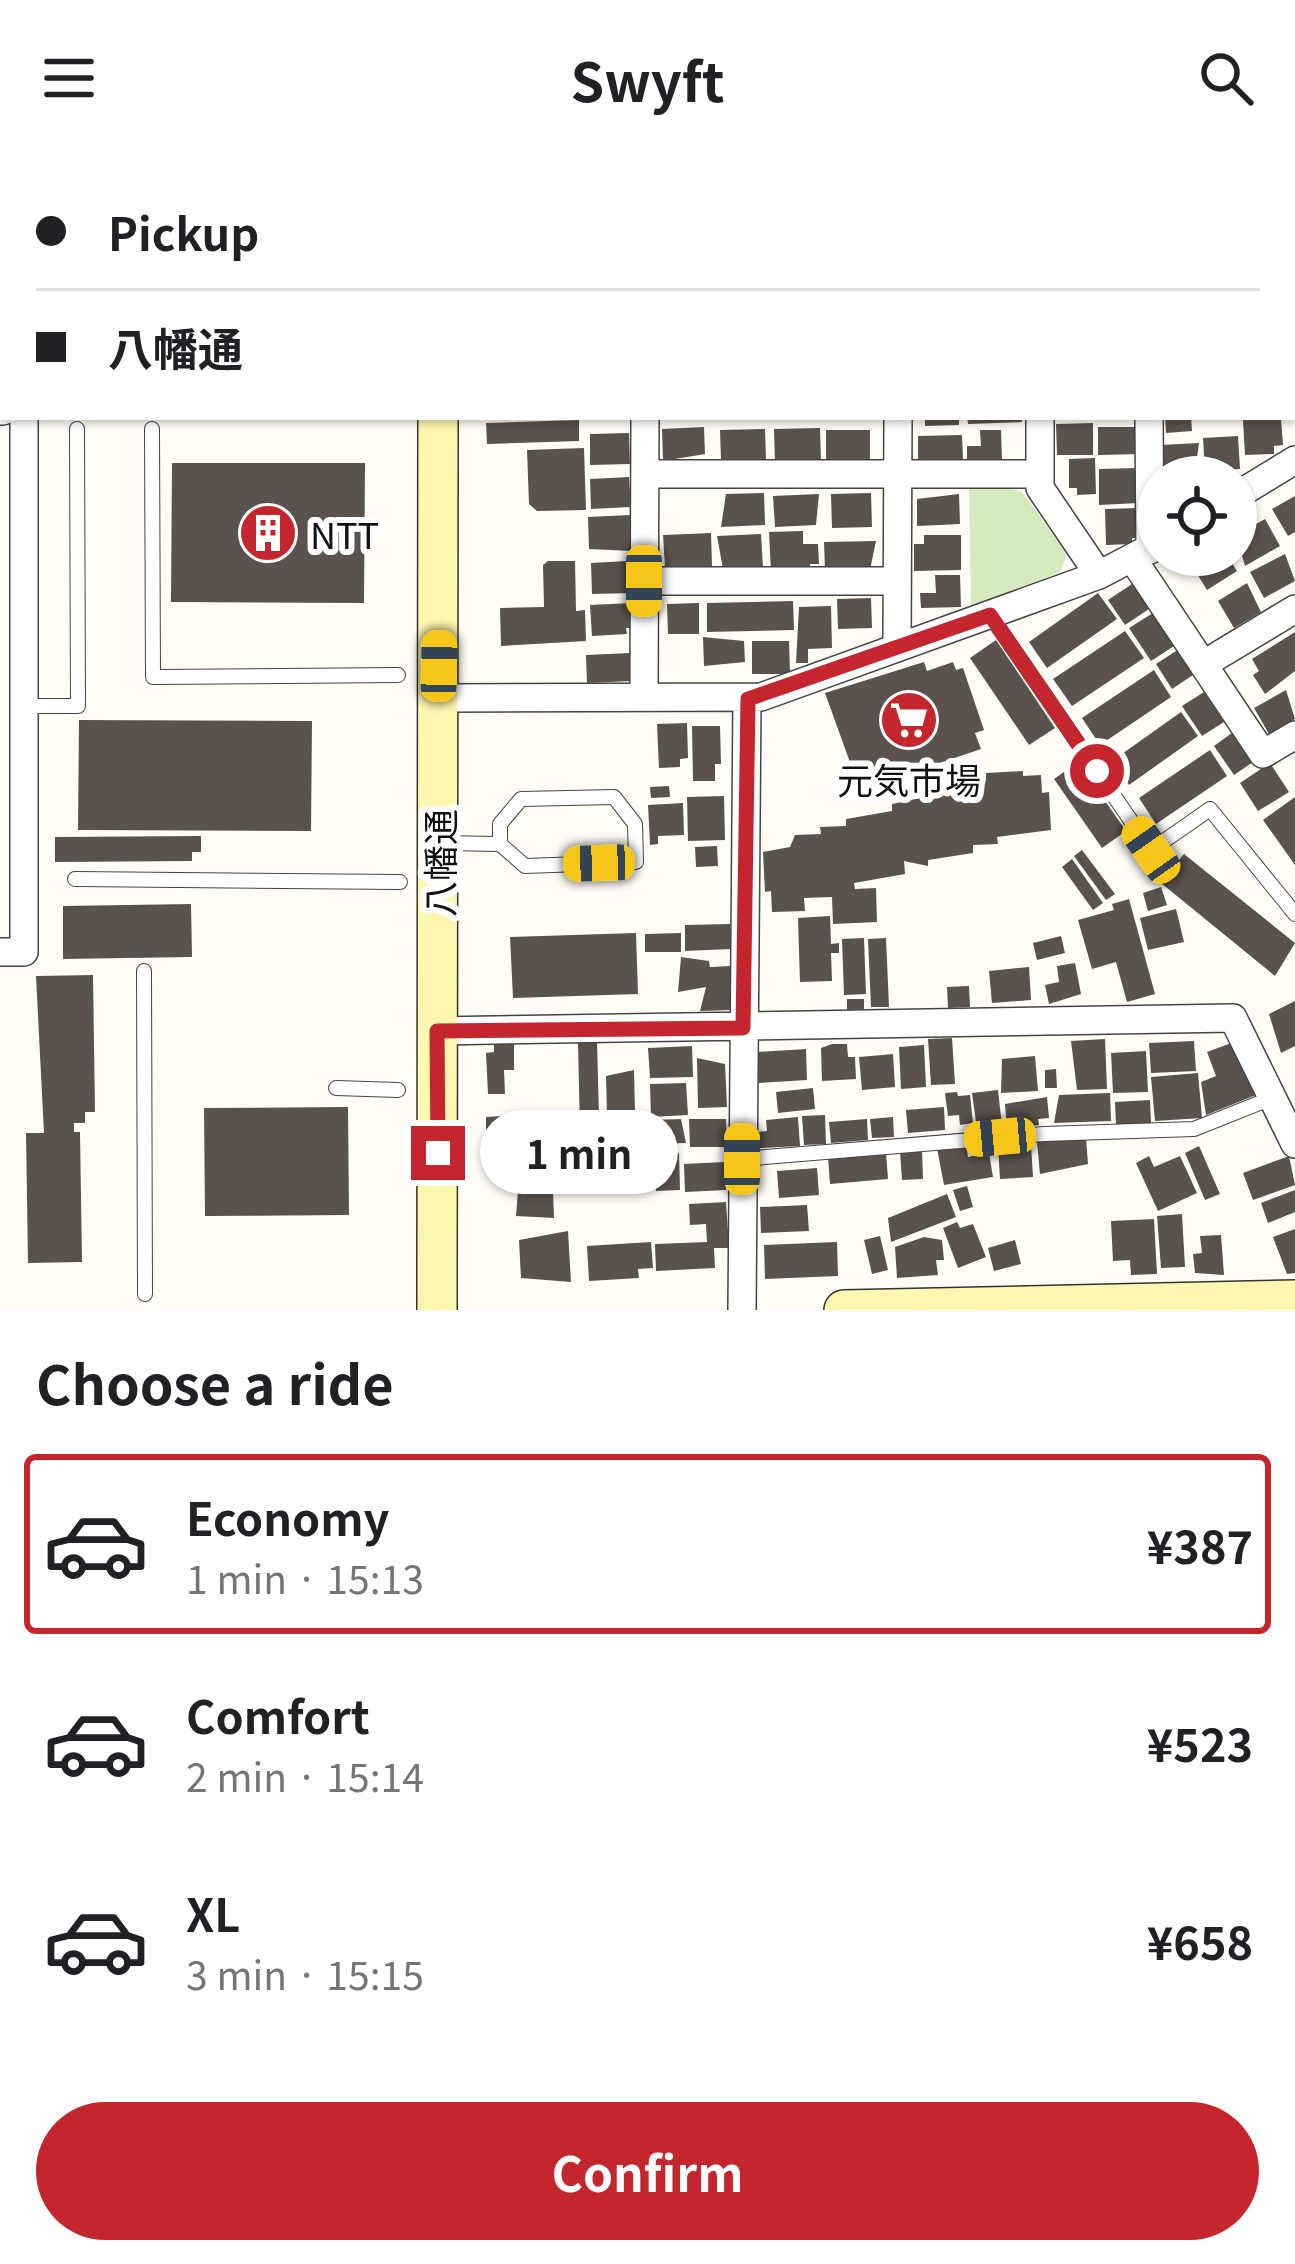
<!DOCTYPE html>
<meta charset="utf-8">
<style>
:root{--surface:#fff;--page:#f6f6f6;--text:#202124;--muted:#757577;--line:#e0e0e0;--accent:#c4262e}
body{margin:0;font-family:Georgia,"Noto Sans JP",serif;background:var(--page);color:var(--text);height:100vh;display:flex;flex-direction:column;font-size:45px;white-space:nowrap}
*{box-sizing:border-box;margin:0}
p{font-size:39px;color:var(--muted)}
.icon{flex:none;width:66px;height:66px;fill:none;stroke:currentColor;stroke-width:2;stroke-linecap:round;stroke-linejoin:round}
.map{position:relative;height:1154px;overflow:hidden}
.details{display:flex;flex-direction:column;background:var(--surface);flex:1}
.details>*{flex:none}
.banner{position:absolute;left:0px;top:0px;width:1296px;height:264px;box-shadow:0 3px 9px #0004;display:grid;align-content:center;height:264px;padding:0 36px;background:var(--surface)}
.controls{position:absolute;left:1137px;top:300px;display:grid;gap:24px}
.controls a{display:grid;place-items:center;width:120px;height:120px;border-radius:50%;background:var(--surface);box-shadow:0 3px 9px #0004;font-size:60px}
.end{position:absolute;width:54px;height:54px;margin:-27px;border:15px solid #c4262e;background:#fff;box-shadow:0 0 0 6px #fff}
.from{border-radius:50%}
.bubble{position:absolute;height:84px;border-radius:42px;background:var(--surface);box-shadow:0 3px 9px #0004;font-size:39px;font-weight:700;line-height:84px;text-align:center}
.car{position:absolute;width:36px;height:72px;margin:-36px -18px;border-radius:15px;box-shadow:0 0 9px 3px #0007;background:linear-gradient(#f5c518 24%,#345 0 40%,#f5c518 0 76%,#345 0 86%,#f5c518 0)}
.banner b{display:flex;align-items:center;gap:42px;height:114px;font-size:45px}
.banner b+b{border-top:3px solid var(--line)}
.banner i{width:30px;height:30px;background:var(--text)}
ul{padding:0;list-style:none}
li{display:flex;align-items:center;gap:36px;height:180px;margin:0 24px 18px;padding:0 12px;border:6px solid transparent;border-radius:12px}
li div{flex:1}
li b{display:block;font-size:45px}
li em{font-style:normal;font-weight:700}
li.active{border-color:var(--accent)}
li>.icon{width:108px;height:108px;stroke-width:1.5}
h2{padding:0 36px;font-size:54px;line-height:144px}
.primary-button{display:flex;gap:24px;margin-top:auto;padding:24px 36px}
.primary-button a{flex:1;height:138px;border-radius:72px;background:var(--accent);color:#fff;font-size:48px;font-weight:700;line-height:138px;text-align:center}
header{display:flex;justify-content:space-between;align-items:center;height:156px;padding:0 36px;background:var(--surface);font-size:54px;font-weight:700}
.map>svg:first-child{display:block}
</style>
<header><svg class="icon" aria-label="menu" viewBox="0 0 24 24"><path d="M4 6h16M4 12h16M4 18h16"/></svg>Swyft<svg class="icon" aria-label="search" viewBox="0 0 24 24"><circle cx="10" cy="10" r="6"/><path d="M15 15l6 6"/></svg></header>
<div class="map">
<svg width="1295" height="1154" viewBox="0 0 1295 1154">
<rect width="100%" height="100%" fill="#fffdf5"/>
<path fill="#d5ebbd" d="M 1007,331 L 1022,336 L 1067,398 L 1060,416 L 971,450 L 969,332 Z"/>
<path fill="#5a524d" d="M 925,261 L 959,261 L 959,269 L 925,270 Z
M 967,261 L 1022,261 L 1022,266 L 968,268 Z
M 1165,261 L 1191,261 L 1192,275 L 1166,277 Z
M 1281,262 L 1283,289 L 1274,290 L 1274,298 L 1245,299 L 1243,264 Z
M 579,264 L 579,285 L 487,288 L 486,267 Z
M 1093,267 L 1093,299 L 1057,299 L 1056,268 Z
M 704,271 L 705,298 L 663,305 L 662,273 Z
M 1098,271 L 1141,271 L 1141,298 L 1098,299 Z
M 820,272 L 821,306 L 775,306 L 774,273 Z
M 765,273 L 766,303 L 721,304 L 720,274 Z
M 826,274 L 870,274 L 870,303 L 826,303 Z
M 980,274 L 1001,274 L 1002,305 L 967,305 L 967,290 L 981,290 Z
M 629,277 L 630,308 L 590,309 L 590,278 Z
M 962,279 L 963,304 L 918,305 L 918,280 Z
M 1238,280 L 1240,313 L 1205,315 L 1203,282 Z
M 1199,287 L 1195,317 L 1162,319 L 1161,289 Z
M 584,292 L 586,354 L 537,355 L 529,348 L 527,294 Z
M 1095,302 L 1096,338 L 1077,339 L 1077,332 L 1069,332 L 1069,303 Z
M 172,307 L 365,307 L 364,447 L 171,446 Z
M 1138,312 L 1139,347 L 1099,349 L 1099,313 Z
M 629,321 L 631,351 L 591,353 L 590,323 Z
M 764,337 L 765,369 L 721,371 L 726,338 Z
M 871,337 L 872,371 L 832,372 L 831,338 Z
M 819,338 L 816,369 L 775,371 L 773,340 Z
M 959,338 L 960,368 L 917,370 L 917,343 Z
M 1295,340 L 1295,376 L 1288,380 L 1272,353 Z
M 1138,352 L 1139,382 L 1132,382 L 1132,388 L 1106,389 L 1105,353 Z
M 630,359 L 632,395 L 589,393 L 588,361 Z
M 1265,363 L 1280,390 L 1245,410 L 1236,379 Z
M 803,375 L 803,388 L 818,388 L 819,408 L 810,408 L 810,414 L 771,416 L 769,376 Z
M 711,377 L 712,410 L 665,412 L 663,379 Z
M 761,378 L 763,412 L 723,413 L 717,380 Z
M 924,379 L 961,379 L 961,414 L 914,415 L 914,388 L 924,388 Z
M 876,385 L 870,414 L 825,415 L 824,386 Z
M 1285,398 L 1295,425 L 1264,442 L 1250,416 Z
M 1202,399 L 1227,399 L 1237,415 L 1207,434 L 1191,408 Z
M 548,405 L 575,405 L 576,455 L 585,454 L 586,485 L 501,490 L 500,452 L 544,451 L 543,409 Z
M 627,405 L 633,437 L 592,438 L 591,407 Z
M 935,419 L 960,419 L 961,451 L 921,452 L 920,437 L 936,437 Z
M 1135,426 L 1152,451 L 1125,469 L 1108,444 Z
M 1247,427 L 1261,456 L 1234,472 L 1218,445 Z
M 1098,437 L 1117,463 L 1047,512 L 1029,486 Z
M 871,442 L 872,472 L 838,473 L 837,443 Z
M 793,445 L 794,474 L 707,476 L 707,447 Z
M 632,447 L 633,472 L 626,472 L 627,478 L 592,480 L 590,449 Z
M 699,447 L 699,478 L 668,478 L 667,448 Z
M 831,450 L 832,492 L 808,493 L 808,507 L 796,507 L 799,451 Z
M 1153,457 L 1174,490 L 1151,505 L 1129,472 Z
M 1125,475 L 1144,502 L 1072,550 L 1053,523 Z
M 1295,476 L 1295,515 L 1265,538 L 1253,519 L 1259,515 L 1252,503 Z
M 703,481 L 744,485 L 745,506 L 704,510 Z
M 996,484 L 1055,572 L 1029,589 L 970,502 Z
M 752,485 L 789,485 L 790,518 L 752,518 Z
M 1179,493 L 1196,517 L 1172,533 L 1156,508 Z
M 630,497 L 632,525 L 587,527 L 586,499 Z
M 924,506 L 927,515 L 953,506 L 956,514 L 963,512 L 984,574 L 975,577 L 981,593 L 860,634 L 825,537 Z
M 1154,514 L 1171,541 L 1100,589 L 1082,562 Z
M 1286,534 L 1295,563 L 1269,578 L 1254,552 Z
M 1204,536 L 1224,566 L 1202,580 L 1182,550 Z
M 1181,556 L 1198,580 L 1129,629 L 1112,605 Z
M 79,564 L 312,565 L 311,675 L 78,674 Z
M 687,567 L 688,602 L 680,603 L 680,611 L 659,612 L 657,568 Z
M 692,570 L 720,570 L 721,608 L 715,608 L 715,625 L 693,625 Z
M 1236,574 L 1256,604 L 1234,619 L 1214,590 Z
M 1210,594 L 1227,620 L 1156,668 L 1139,642 Z
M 1078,606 L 1126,675 L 1102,692 L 1054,623 Z
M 1270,607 L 1289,636 L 1258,655 L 1240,627 Z
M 1023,615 L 1023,620 L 1041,619 L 1042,637 L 1049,636 L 1051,674 L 997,681 L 998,688 L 973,689 L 973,697 L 928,704 L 928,710 L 904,705 L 905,718 L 854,727 L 855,733 L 876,732 L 877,766 L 833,768 L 832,741 L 804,742 L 805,755 L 772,756 L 771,735 L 765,736 L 763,696 L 790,691 L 795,679 L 821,678 L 820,671 L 846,670 L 846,663 L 892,655 L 892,648 L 963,633 L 962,625 L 986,624 L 986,617 Z
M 669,630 L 670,641 L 651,642 L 650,631 Z
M 724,640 L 725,684 L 688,685 L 687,641 Z
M 1295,641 L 1295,709 L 1263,664 Z
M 683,647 L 684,679 L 658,680 L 658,688 L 650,689 L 648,649 Z
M 201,680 L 201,696 L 192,696 L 192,705 L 55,706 L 55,681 Z
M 717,690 L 718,710 L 696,711 L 695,691 Z
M 1082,694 L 1115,738 L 1106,744 L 1074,700 Z
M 1184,698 L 1295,787 L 1275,820 L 1161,727 Z
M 1072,703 L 1103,747 L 1093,754 L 1062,711 Z
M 1161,731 L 1167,749 L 1148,755 L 1143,737 Z
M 1129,743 L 1155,838 L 1127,846 L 1116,806 L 1092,813 L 1078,764 L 1114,754 L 1112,748 Z
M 191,748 L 192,801 L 63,803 L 63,750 Z
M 1176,753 L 1184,786 L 1148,794 L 1140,762 Z
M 830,760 L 831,788 L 839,787 L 839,797 L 831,797 L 832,825 L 800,826 L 798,762 Z
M 730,768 L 731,793 L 685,795 L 685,769 Z
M 636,777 L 638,838 L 513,842 L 510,781 Z
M 681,777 L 681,796 L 645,796 L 645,778 Z
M 1061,780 L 1065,797 L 1037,804 L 1033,787 Z
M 864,782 L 866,838 L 844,839 L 842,783 Z
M 886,782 L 889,851 L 871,851 L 868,783 Z
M 681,801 L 709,805 L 710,811 L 731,810 L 732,854 L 700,855 L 706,831 L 678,836 Z
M 1075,807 L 1081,838 L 1049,848 L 1045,829 L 1059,826 L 1057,810 Z
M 1029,811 L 1031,844 L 992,847 L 989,815 Z
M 93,819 L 95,956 L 85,956 L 85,967 L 74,967 L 74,976 L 80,976 L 82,1106 L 28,1107 L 26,977 L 44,977 L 36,820 Z
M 969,830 L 970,851 L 948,852 L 947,831 Z
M 847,843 L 864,843 L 864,853 L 847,854 Z
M 1295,845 L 1295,890 L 1281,897 L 1269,858 Z
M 952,882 L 955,928 L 931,929 L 928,883 Z
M 1105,883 L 1107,933 L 1077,934 L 1071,885 Z
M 578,885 L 597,885 L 600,998 L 569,999 L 569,977 L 580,977 Z
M 1194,885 L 1196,915 L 1151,917 L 1149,887 Z
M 514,886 L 514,914 L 504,914 L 505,938 L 488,938 L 486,897 L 494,896 L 494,887 Z
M 1234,886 L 1256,939 L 1206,959 L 1201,926 L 1216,920 L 1207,896 Z
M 832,888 L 847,888 L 848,901 L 855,901 L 856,923 L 822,925 L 821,892 Z
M 924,889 L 926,931 L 901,933 L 899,891 Z
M 692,890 L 693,921 L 650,922 L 648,892 Z
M 806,893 L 807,924 L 759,927 L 757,896 Z
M 1146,895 L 1148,936 L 1113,937 L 1111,897 Z
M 893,898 L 895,931 L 862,934 L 859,901 Z
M 1035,900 L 1038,935 L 1001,937 L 1002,903 Z
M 697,902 L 725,908 L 727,951 L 698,952 Z
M 1056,913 L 1057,932 L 1045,932 L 1045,914 Z
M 634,914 L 635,958 L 607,959 L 606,920 Z
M 1198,917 L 1202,962 L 1155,965 L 1151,921 Z
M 686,927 L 688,959 L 651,961 L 650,928 Z
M 813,932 L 815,953 L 778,957 L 776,936 Z
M 998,934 L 1002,970 L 977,973 L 972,937 Z
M 957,936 L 958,940 L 970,939 L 973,967 L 960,969 L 959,959 L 948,960 L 945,937 Z
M 1110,937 L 1111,965 L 1054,967 L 1059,939 Z
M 1047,941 L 1049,962 L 1038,963 L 1039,969 L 1007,972 L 1005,948 Z
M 1150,944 L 1151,967 L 1116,969 L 1115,946 Z
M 348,951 L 349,1059 L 205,1060 L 204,952 Z
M 944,951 L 945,974 L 908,977 L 906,954 Z
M 558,955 L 562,990 L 537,991 L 537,975 L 524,975 L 523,957 Z
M 518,959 L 519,975 L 486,976 L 486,961 Z
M 825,959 L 826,988 L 804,989 L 802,960 Z
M 798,961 L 800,990 L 760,992 L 758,976 L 767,975 L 766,964 Z
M 893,961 L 894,981 L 872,982 L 870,963 Z
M 681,963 L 686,987 L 652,988 L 651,964 Z
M 689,963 L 726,963 L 727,991 L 690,991 Z
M 867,963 L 868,984 L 831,987 L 829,966 Z
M 635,971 L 636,998 L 604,998 L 604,972 Z
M 1086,982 L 1088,1008 L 1040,1018 L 1037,986 Z
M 966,987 L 968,1001 L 989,997 L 993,1021 L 944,1029 L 937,992 Z
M 1031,988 L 1033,1021 L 1000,1023 L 998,990 Z
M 1199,990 L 1220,1038 L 1205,1044 L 1185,997 Z
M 922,994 L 923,1023 L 902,1024 L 900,995 Z
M 886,996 L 888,1023 L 830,1028 L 828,1001 Z
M 679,997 L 680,1034 L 656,1035 L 654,998 Z
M 1149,1000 L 1154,1011 L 1180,1000 L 1197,1037 L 1158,1055 L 1136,1007 Z
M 1289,1000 L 1295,1029 L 1253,1044 L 1243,1017 Z
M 552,1006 L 554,1062 L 516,1060 L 520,1008 Z
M 725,1006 L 726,1034 L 685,1036 L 684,1008 Z
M 817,1012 L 819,1039 L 779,1042 L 777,1015 Z
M 967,1030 L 973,1051 L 960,1055 L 953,1034 Z
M 1295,1034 L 1295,1056 L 1268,1067 L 1261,1047 Z
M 947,1038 L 956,1061 L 891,1086 L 888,1062 Z
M 726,1046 L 729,1092 L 714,1092 L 715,1112 L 656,1115 L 655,1088 L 707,1086 L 706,1068 L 690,1069 L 689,1048 Z
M 807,1049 L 809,1075 L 761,1077 L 760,1051 Z
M 1182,1058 L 1185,1111 L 1161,1112 L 1157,1060 Z
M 1154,1063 L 1157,1118 L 1131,1119 L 1130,1104 L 1113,1105 L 1111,1065 Z
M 957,1066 L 960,1072 L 973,1068 L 986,1101 L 958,1112 L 943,1072 Z
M 1295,1073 L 1295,1117 L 1287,1118 L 1273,1081 Z
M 568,1075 L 571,1126 L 521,1122 L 519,1084 Z
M 1221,1079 L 1224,1119 L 1195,1117 L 1193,1098 L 1202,1097 L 1200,1080 Z
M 880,1080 L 888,1114 L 872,1118 L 864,1084 Z
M 924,1081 L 942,1084 L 944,1104 L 936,1104 L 938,1119 L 897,1122 L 895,1091 Z
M 1015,1084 L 1021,1108 L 994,1115 L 988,1092 Z
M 651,1086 L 653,1112 L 638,1113 L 639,1122 L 589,1125 L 587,1090 Z
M 837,1086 L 838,1120 L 765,1123 L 764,1089 Z"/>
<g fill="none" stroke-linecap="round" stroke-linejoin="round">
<defs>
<path id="lane" d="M 152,273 L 153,521 L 398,519
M 990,459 L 1151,694 L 1210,653 L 1295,758
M 24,550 L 78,550 L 77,273
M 441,687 L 500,688 L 525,710 L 636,706 L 635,668 L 614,641 L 521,643 L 500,668 L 500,688
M 75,723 L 400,726
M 144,815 L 145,1138
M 336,932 L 398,934
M 742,1003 L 1044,978 L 1194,973 L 1272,942"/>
<path id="street" d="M 897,0 L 897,3
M 141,2 L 252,3
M 1041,3 L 1041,0
M 1217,3 L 1217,0
M 1293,104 L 1295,104
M 0,255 L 3,255
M 1040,261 L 1040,332 L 1099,419
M 1149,261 L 1150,394
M 645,318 L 1040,318
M 1236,340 L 1295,304
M 1132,402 L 1263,598 L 1295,579
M 644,425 L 897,425
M 897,492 L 898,261
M 1204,508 L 1295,453
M 644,541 L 645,261
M 439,542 L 761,541 L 1099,419 L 1158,388
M 0,796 L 24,796 L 24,261
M 437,875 L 1233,862 L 1295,988
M 742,1154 L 747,543"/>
<path id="secondary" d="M 438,3 L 438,0
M 437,1154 L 438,261
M 844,1154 L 1295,1144"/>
</defs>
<use href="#lane" stroke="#444" stroke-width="16"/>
<use href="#street" stroke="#444" stroke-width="30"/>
<use href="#secondary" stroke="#333" stroke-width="42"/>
<use href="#lane" stroke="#fff" stroke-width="14"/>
<use href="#street" stroke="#fff" stroke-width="27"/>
<use href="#secondary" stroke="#fff6b0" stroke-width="39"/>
</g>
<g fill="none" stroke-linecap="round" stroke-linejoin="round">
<path stroke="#c4262e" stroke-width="15" d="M 438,997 L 437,875 L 743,872 L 748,543 L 990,459 L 1097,615"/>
</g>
<defs>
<symbol id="building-disc" viewBox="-11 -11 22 22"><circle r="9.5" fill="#c4262e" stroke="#fff"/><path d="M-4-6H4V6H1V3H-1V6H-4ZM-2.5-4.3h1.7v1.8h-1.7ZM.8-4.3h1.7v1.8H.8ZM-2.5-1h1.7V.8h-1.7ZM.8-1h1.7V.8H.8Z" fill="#fff"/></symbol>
<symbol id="supermarket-disc" viewBox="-11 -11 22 22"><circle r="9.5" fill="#c4262e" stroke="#fff"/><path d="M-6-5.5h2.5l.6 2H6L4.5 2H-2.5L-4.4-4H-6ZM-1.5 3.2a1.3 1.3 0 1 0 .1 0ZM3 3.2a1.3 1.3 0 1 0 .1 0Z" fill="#fff"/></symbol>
</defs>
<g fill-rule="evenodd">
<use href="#building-disc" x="235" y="344" width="66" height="66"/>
<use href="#supermarket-disc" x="876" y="531" width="66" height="66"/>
</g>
<g text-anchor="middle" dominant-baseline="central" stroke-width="12" stroke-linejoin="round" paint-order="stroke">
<g font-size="36" fill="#111" stroke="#fff" text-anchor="start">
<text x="310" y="377">NTT</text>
<text x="909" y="622" text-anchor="middle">元気市場</text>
</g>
<g font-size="36" fill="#111" stroke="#fff">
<text transform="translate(438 707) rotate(-90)">八幡通</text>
</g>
</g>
</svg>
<div class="controls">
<a><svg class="icon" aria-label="locate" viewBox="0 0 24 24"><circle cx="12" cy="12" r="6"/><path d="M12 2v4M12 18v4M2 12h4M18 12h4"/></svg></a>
</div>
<i class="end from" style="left:1097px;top:615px"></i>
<i class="end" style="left:438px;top:997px"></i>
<div class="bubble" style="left:480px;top:954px;width:198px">1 min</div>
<i class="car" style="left:644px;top:425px;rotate:180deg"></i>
<i class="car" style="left:439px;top:510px;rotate:1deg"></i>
<i class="car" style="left:1151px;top:694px;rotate:325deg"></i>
<i class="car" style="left:599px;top:707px;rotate:268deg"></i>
<i class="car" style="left:1000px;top:981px;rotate:265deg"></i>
<i class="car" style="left:742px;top:1003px;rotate:0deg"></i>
<div class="banner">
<b><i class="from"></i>Pickup</b>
<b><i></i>八幡通</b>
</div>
</div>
<section class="details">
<h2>Choose a ride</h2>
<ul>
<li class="active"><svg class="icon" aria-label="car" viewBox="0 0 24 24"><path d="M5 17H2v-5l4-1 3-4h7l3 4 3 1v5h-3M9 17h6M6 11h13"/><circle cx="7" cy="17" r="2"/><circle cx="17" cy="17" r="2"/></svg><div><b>Economy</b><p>1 min · 15:13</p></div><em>¥387</em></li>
<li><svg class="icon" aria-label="car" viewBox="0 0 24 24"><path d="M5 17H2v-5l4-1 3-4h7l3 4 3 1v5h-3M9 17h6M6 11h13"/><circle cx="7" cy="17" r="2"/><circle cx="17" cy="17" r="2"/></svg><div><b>Comfort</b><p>2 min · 15:14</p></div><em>¥523</em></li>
<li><svg class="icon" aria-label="car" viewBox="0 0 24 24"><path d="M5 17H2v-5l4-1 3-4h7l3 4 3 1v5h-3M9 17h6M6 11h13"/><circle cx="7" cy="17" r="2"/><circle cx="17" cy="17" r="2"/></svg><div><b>XL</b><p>3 min · 15:15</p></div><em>¥658</em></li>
</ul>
<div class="primary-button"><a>Confirm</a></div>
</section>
